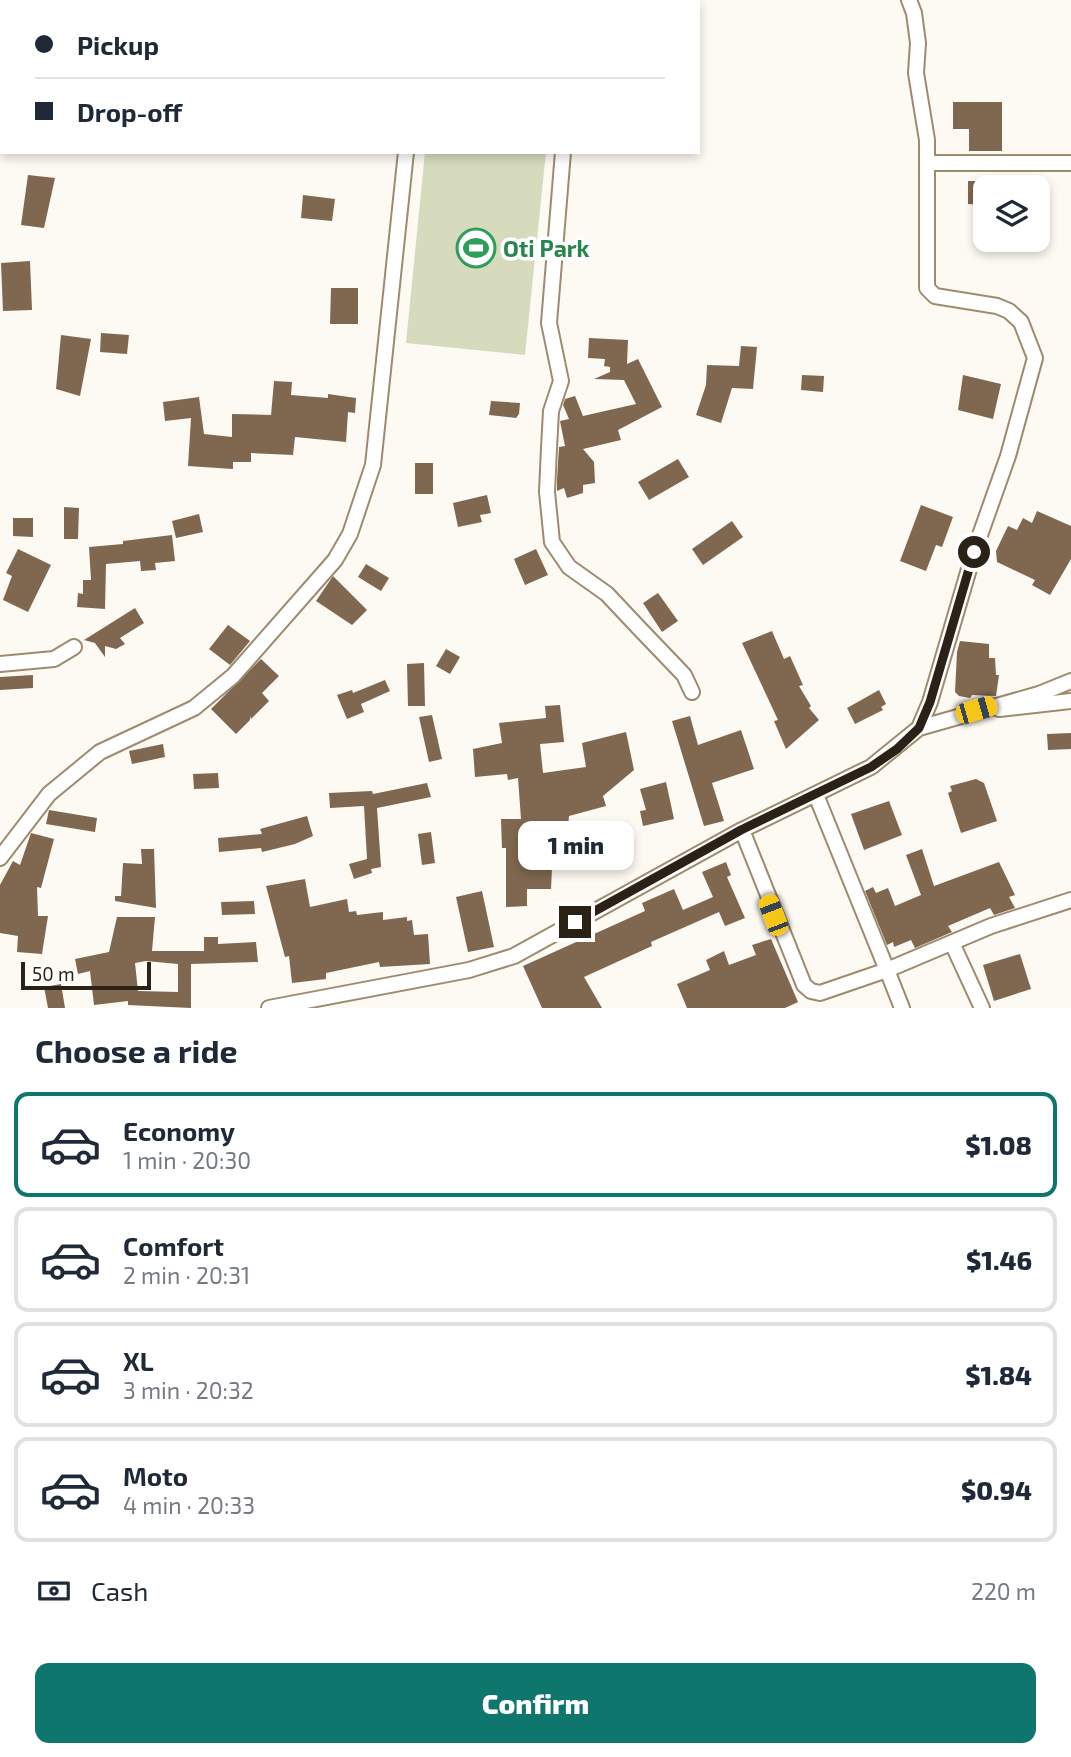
<!DOCTYPE html>
<meta charset="utf-8">
<style>
:root{--surface:#fff;--page:#f2f2f3;--text:#1f2937;--muted:#747a83;--line:#e0e1e3;--accent:#0f766e}
body{margin:0;font-family:"Exo 2",sans-serif;background:var(--page);color:var(--text);height:100vh;display:flex;flex-direction:column;font-size:26px;white-space:nowrap}
*{box-sizing:border-box;margin:0}
p{font-size:23px;color:var(--muted)}
.icon{flex:none;width:38px;height:38px;fill:none;stroke:currentColor;stroke-width:2;stroke-linecap:round;stroke-linejoin:round}
.map{position:relative;height:1008px;overflow:hidden}
.drawer{display:flex;flex-direction:column;background:var(--surface);flex:1}
.drawer>*{flex:none}
.hud{position:absolute;left:0px;top:0px;width:700px;height:154px;box-shadow:0 4px 10px #0003;display:grid;align-content:center;height:154px;padding:0 35px;background:var(--surface)}
.buttons{position:absolute;left:973px;top:175px;display:grid;gap:14px}
.buttons a{display:grid;place-items:center;width:77px;height:77px;border-radius:14px;background:var(--surface);box-shadow:0 4px 10px #0003;font-size:35px}
.scale{position:absolute;left:21px;bottom:18px;width:130px;box-sizing:border-box;padding-left:7px;border:4px solid #2a2216;border-top:0;font-size:19px;line-height:24px;white-space:nowrap;color:#2a2216;-webkit-text-stroke:5px #fff;paint-order:stroke}
.end{position:absolute;width:32px;height:32px;margin:-16px;border:9px solid #2a2216;background:#fff;box-shadow:0 0 0 4px #fff}
.from{border-radius:50%}
.bubble{position:absolute;height:49px;border-radius:14px;background:var(--surface);box-shadow:0 4px 10px #0003;font-size:23px;font-weight:800;line-height:49px;text-align:center}
.car{position:absolute;width:21px;height:42px;margin:-21px -10px;border-radius:9px;box-shadow:0 0 5px 2px #0007;background:linear-gradient(#f5c518 24%,#345 0 40%,#f5c518 0 76%,#345 0 86%,#f5c518 0)}
.hud b{display:flex;align-items:center;gap:24px;height:66px;font-size:26px}
.hud b+b{border-top:2px solid var(--line)}
.hud i{width:18px;height:18px;background:var(--text)}
ul{padding:0;list-style:none}
li{display:flex;align-items:center;gap:21px;height:105px;margin:0 14px 10px;padding:0 21px;border:4px solid var(--line);border-radius:14px}
li div{flex:1}
li b{display:block;font-size:26px}
li em{font-style:normal;font-weight:800}
li.current{border-color:var(--accent)}
li>.icon{width:63px;height:63px;stroke-width:1.5}
h2{padding:0 35px;font-size:32px;line-height:84px}
.pay{display:flex;align-items:center;gap:18px;height:77px;padding:0 35px;font-size:26px}
.pay p{margin-inline-start:auto}
.button{display:flex;gap:14px;margin-top:auto;padding:14px 35px}
.button a{flex:1;height:80px;border-radius:14px;background:var(--accent);color:#fff;font-size:28px;font-weight:800;line-height:80px;text-align:center}
.map>svg:first-child{display:block}
</style>
<div class="map">
<svg width="1071" height="1008" viewBox="0 0 1071 1008">
<rect width="100%" height="100%" fill="#fdf9f3"/>
<path fill="#d7dbbd" d="M 425,152 L 546,152 L 525,355 L 406,343 Z"/>
<path fill="#7f6750" fill-rule="evenodd" d="M 953,102 L 1002,102 L 1002,151 L 969,151 L 969,129 L 953,129 Z
M 28,175 L 55,178 L 44,228 L 21,225 Z
M 968,181 L 985,181 L 985,205 L 968,204 Z
M 303,195 L 335,199 L 332,221 L 301,218 Z
M 30,261 L 32,310 L 3,311 L 1,263 Z
M 331,288 L 358,288 L 358,324 L 330,324 Z
M 101,333 L 129,335 L 127,354 L 100,352 Z
M 61,335 L 91,339 L 80,396 L 56,389 Z
M 589,338 L 628,340 L 627,364 L 638,359 L 662,407 L 618,430 L 621,440 L 583,449 L 594,462 L 595,483 L 583,485 L 583,493 L 567,498 L 564,488 L 557,491 L 557,479 L 559,447 L 565,446 L 560,421 L 569,419 L 563,405 L 565,399 L 575,396 L 583,416 L 636,404 L 624,380 L 594,379 L 610,372 L 610,367 L 604,366 L 605,359 L 588,358 Z
M 741,346 L 757,347 L 753,389 L 732,388 L 721,423 L 696,415 L 706,385 L 707,365 L 739,366 Z
M 802,375 L 824,376 L 823,392 L 801,390 Z
M 963,375 L 1001,384 L 993,419 L 958,410 Z
M 274,381 L 292,382 L 291,395 L 328,398 L 328,394 L 356,398 L 355,413 L 348,412 L 346,442 L 295,437 L 293,455 L 251,453 L 251,462 L 233,462 L 233,469 L 188,466 L 191,418 L 165,421 L 163,402 L 199,397 L 204,434 L 232,437 L 232,414 L 271,415 Z
M 491,401 L 520,403 L 519,414 L 516,418 L 489,415 Z
M 678,459 L 689,477 L 649,500 L 638,482 Z
M 415,463 L 433,463 L 433,494 L 415,494 Z
M 487,495 L 491,513 L 480,515 L 482,522 L 458,527 L 453,503 Z
M 921,505 L 953,517 L 942,547 L 936,545 L 926,571 L 900,561 Z
M 64,507 L 79,508 L 78,539 L 64,539 Z
M 1037,511 L 1071,526 L 1071,559 L 1050,595 L 1032,585 L 1035,580 L 997,562 L 996,551 L 1008,526 L 1017,530 L 1023,518 L 1032,523 Z
M 199,514 L 203,532 L 176,538 L 172,521 Z
M 13,518 L 33,518 L 33,537 L 13,536 Z
M 732,521 L 743,537 L 703,565 L 692,549 Z
M 172,535 L 175,561 L 155,563 L 156,570 L 141,571 L 140,561 L 106,564 L 105,609 L 77,607 L 78,593 L 83,594 L 83,580 L 91,580 L 89,547 L 123,544 L 123,541 Z
M 18,549 L 51,565 L 28,612 L 3,600 L 12,576 L 6,573 Z
M 536,549 L 548,575 L 525,585 L 514,559 Z
M 366,564 L 389,578 L 381,591 L 358,577 Z
M 333,576 L 367,610 L 352,625 L 316,601 Z
M 658,593 L 678,621 L 662,632 L 643,603 Z
M 135,608 L 144,623 L 120,638 L 125,644 L 116,649 L 105,646 L 105,657 L 95,643 L 84,640 Z
M 228,625 L 250,641 L 230,665 L 209,649 Z
M 772,631 L 784,659 L 790,656 L 803,685 L 799,686 L 811,706 L 809,708 L 819,720 L 786,749 L 774,721 L 778,720 L 742,643 Z
M 960,641 L 989,644 L 989,658 L 995,658 L 996,675 L 999,675 L 996,696 L 972,695 L 970,698 L 959,696 L 955,692 L 957,652 Z
M 446,649 L 460,657 L 450,674 L 436,666 Z
M 261,659 L 279,676 L 262,693 L 269,701 L 251,719 L 250,716 L 250,720 L 236,734 L 211,709 Z
M 424,663 L 425,706 L 408,706 L 407,664 Z
M 33,675 L 33,688 L 0,690 L 0,677 Z
M 385,680 L 390,691 L 361,704 L 364,712 L 347,719 L 337,695 L 352,690 L 353,693 Z
M 879,690 L 886,704 L 881,707 L 883,710 L 855,724 L 847,708 Z
M 560,705 L 564,742 L 540,744 L 543,773 L 586,767 L 582,743 L 626,732 L 634,770 L 603,796 L 606,806 L 569,816 L 566,846 L 553,847 L 551,889 L 527,889 L 527,906 L 506,907 L 506,848 L 502,848 L 501,819 L 521,819 L 518,778 L 508,780 L 507,774 L 475,777 L 473,749 L 502,743 L 499,723 L 546,718 L 545,706 Z
M 432,715 L 442,759 L 429,762 L 419,717 Z
M 690,716 L 698,745 L 741,730 L 754,769 L 712,783 L 724,821 L 704,826 L 672,721 Z
M 1071,733 L 1071,749 L 1048,750 L 1047,734 Z
M 163,744 L 165,757 L 132,764 L 129,751 Z
M 218,773 L 219,788 L 194,789 L 193,774 Z
M 976,779 L 984,783 L 997,821 L 961,833 L 948,793 L 952,791 L 950,786 Z
M 666,782 L 674,819 L 643,826 L 640,811 L 646,810 L 640,789 Z
M 427,783 L 431,797 L 377,808 L 381,867 L 371,869 L 372,873 L 354,879 L 349,864 L 367,859 L 364,806 L 330,808 L 329,793 L 372,791 L 373,794 Z
M 889,801 L 902,835 L 864,850 L 851,814 Z
M 49,810 L 97,818 L 95,832 L 46,824 Z
M 307,816 L 313,836 L 295,844 L 262,852 L 261,848 L 219,852 L 218,838 L 262,834 L 260,829 Z
M 431,832 L 435,863 L 422,865 L 418,834 Z
M 31,833 L 54,839 L 41,888 L 37,887 L 38,916 L 48,916 L 42,954 L 17,952 L 18,936 L 0,933 L 0,885 L 13,861 L 20,865 Z
M 141,849 L 154,849 L 156,908 L 115,901 L 115,896 L 121,896 L 123,863 L 142,864 Z
M 922,849 L 934,886 L 999,862 L 1015,895 L 1009,897 L 1015,908 L 994,915 L 990,908 L 948,926 L 952,932 L 915,948 L 911,940 L 894,947 L 893,942 L 887,945 L 865,891 L 873,887 L 876,893 L 888,888 L 895,906 L 921,895 L 906,855 Z
M 726,862 L 731,875 L 727,877 L 745,918 L 725,926 L 719,912 L 651,942 L 652,946 L 584,977 L 602,1008 L 542,1008 L 523,966 L 645,911 L 642,903 L 674,889 L 683,910 L 713,897 L 702,872 Z
M 305,879 L 310,907 L 347,899 L 349,912 L 356,911 L 357,915 L 383,912 L 383,920 L 407,917 L 407,921 L 412,920 L 414,935 L 428,934 L 430,964 L 380,967 L 379,962 L 326,973 L 326,979 L 292,983 L 289,956 L 285,957 L 266,886 Z
M 482,891 L 494,947 L 468,952 L 456,897 Z
M 254,901 L 255,914 L 222,915 L 221,902 Z
M 117,917 L 155,917 L 152,951 L 204,951 L 204,937 L 218,937 L 218,944 L 256,942 L 258,962 L 191,964 L 191,1008 L 128,1005 L 128,1001 L 94,1005 L 90,971 L 78,974 L 75,959 L 109,952 ZM 146,961 L 178,964 L 178,992 L 138,991 L 135,963 Z
M 771,939 L 798,1002 L 785,1008 L 687,1008 L 677,984 L 710,970 L 706,960 L 724,951 L 729,965 L 756,955 L 752,945 Z
M 1020,954 L 1031,989 L 994,1001 L 983,965 Z
M 61,984 L 65,1008 L 48,1008 L 44,987 Z"/>
<g fill="none" stroke-linecap="round" stroke-linejoin="round">
<defs>
<path id="street" d="M 47,0 L 48,2
M 412,0 L 412,2
M 0,89 L 2,87
M 563,152 L 549,323 L 561,381 L 551,411 L 549,448 L 547,492 L 552,542 L 569,567 L 607,594 L 638,627 L 684,675 L 692,692
M 927,163 L 1071,163
M 0,664 L 54,659 L 74,647
M 999,709 L 1071,701
M 919,728 L 1039,694 L 1071,681
M 742,830 L 804,985 L 811,991 L 820,993 L 887,970 L 816,795
M 0,858 L 49,794 L 100,752 L 194,708 L 233,676 L 335,560 L 350,534 L 373,465 L 406,152
M 952,943 L 982,1008
M 269,1008 L 469,970 L 514,956 L 742,830 L 871,767 L 919,728 L 930,702 L 974,552 L 1008,456 L 1035,358 L 1021,322 L 1009,311 L 997,306 L 935,296 L 927,288 L 927,140 L 916,73 L 918,43 L 914,13 L 909,0
M 902,1008 L 887,970 L 991,926 L 1071,900"/>
</defs>
<use href="#street" stroke="#9e8b6e" stroke-width="18"/>
<use href="#street" stroke="#fff" stroke-width="14"/>
</g>
<g fill="none" stroke-linecap="round" stroke-linejoin="round">
<path stroke="#2a2216" stroke-width="9" d="M 575,922 L 741,830 L 871,767 L 897,749 L 919,728 L 930,702 L 974,552"/>
</g>
<defs>
<symbol id="stadium-ring" viewBox="-11 -11 22 22"><circle r="9.5" fill="#fff" stroke="#2e9e5b" stroke-width="1.5"/><path d="M0-5a6.5 5 0 1 0 0 10a6.5 5 0 1 0 0-10ZM-3.5-1.8h7v3.6h-7Z" fill="#2e9e5b"/></symbol>
</defs>
<g fill-rule="evenodd">
<use href="#stadium-ring" x="454" y="226" width="44" height="44"/>
</g>
<g text-anchor="middle" dominant-baseline="central" stroke-width="7" stroke-linejoin="round" paint-order="stroke">
<g font-size="23" font-weight="bold" fill="#27864d" stroke="#fff" text-anchor="start">
<text x="503" y="248">Oti Park</text>
</g>
</g>
</svg>
<div class="buttons">
<a><svg class="icon" aria-label="layers" viewBox="0 0 24 24"><path d="M12 4l9 5-9 5-9-5zM3 14l9 5 9-5"/></svg></a>
</div>
<div class="scale">50 m</div>
<i class="end from" style="left:974px;top:552px"></i>
<i class="end" style="left:575px;top:922px"></i>
<div class="bubble" style="left:518px;top:821px;width:116px">1 min</div>
<i class="car" style="left:976px;top:710px;rotate:74deg"></i>
<i class="car" style="left:773px;top:915px;rotate:339deg"></i>
<div class="hud">
<b><i class="from"></i>Pickup</b>
<b><i></i>Drop-off</b>
</div>
</div>
<section class="drawer">
<h2>Choose a ride</h2>
<ul>
<li class="current"><svg class="icon" aria-label="car" viewBox="0 0 24 24"><path d="M5 17H2v-5l4-1 3-4h7l3 4 3 1v5h-3M9 17h6M6 11h13"/><circle cx="7" cy="17" r="2"/><circle cx="17" cy="17" r="2"/></svg><div><b>Economy</b><p>1 min · 20:30</p></div><em>$1.08</em></li>
<li><svg class="icon" aria-label="car" viewBox="0 0 24 24"><path d="M5 17H2v-5l4-1 3-4h7l3 4 3 1v5h-3M9 17h6M6 11h13"/><circle cx="7" cy="17" r="2"/><circle cx="17" cy="17" r="2"/></svg><div><b>Comfort</b><p>2 min · 20:31</p></div><em>$1.46</em></li>
<li><svg class="icon" aria-label="car" viewBox="0 0 24 24"><path d="M5 17H2v-5l4-1 3-4h7l3 4 3 1v5h-3M9 17h6M6 11h13"/><circle cx="7" cy="17" r="2"/><circle cx="17" cy="17" r="2"/></svg><div><b>XL</b><p>3 min · 20:32</p></div><em>$1.84</em></li>
<li><svg class="icon" aria-label="car" viewBox="0 0 24 24"><path d="M5 17H2v-5l4-1 3-4h7l3 4 3 1v5h-3M9 17h6M6 11h13"/><circle cx="7" cy="17" r="2"/><circle cx="17" cy="17" r="2"/></svg><div><b>Moto</b><p>4 min · 20:33</p></div><em>$0.94</em></li>
</ul>
<div class="pay"><svg class="icon" aria-label="cash" viewBox="0 0 24 24"><path d="M3 7h18v10H3z"/><circle cx="12" cy="12" r="2"/></svg>Cash<p>220 m</p></div>
<div class="button"><a>Confirm</a></div>
</section>
